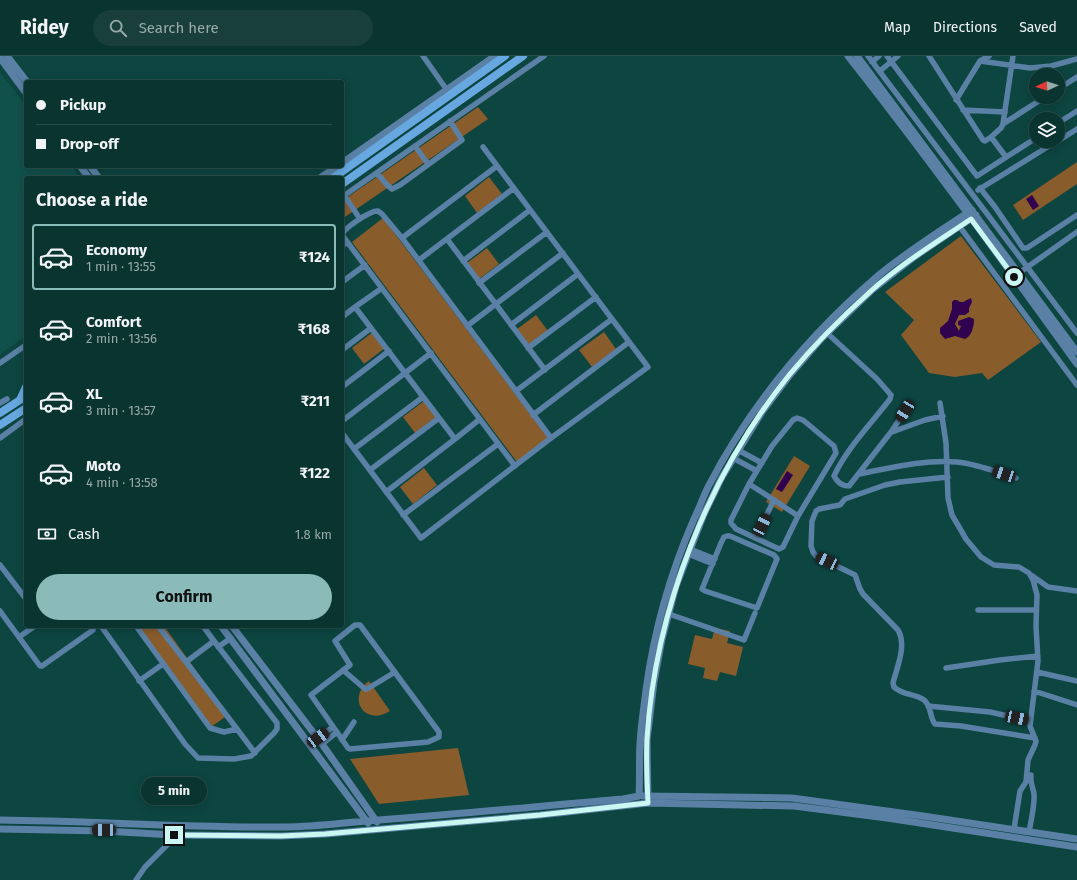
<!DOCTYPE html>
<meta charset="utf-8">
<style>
:root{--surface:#0a3430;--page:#183f3c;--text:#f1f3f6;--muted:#99aaab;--line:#2a4f4c;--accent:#8bbbb9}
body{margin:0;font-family:"Fira Sans",sans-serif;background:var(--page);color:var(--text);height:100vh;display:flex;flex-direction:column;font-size:15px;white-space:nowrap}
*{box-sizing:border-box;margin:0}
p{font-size:13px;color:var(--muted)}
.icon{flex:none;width:22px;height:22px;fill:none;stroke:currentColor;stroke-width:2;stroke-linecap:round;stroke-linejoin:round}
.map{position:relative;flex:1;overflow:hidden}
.details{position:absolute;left:24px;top:120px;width:320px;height:452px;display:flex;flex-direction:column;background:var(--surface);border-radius:4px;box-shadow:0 2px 10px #0003,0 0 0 1px var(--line)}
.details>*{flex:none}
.banner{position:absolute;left:24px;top:24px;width:320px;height:88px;border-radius:4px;box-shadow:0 2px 10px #0003,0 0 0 1px var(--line);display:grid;align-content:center;height:88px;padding:0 12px;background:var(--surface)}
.needle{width:26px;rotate:266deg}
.fabs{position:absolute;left:1029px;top:12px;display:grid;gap:8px}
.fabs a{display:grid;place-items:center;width:36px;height:36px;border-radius:50%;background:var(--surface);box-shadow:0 2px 10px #0003,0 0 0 1px var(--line);font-size:20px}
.end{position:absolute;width:18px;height:18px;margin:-9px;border:5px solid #caf7f1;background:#111;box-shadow:0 0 0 2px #111}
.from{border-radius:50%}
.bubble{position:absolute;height:28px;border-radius:14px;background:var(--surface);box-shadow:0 2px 10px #0003,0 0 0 1px var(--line);font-size:13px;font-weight:700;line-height:28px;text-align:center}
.car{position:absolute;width:12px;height:24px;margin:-12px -6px;border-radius:5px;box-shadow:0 0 3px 1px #0007;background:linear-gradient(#222 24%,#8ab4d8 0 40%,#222 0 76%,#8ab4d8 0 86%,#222 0)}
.banner b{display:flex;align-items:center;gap:14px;height:38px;font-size:15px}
.banner b+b{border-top:1px solid var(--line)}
.banner i{width:10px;height:10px;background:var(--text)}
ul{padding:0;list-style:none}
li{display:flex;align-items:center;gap:12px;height:66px;margin:0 8px 6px;padding:0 4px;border:2px solid transparent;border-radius:4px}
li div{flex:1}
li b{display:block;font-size:15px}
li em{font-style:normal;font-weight:700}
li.current{border-color:var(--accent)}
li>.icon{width:36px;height:36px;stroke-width:1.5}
h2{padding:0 12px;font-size:18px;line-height:48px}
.pay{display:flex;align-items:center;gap:10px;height:44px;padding:0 12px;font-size:15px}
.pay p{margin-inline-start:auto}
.cta{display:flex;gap:8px;margin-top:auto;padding:8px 12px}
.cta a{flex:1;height:46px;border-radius:24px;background:var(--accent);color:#111;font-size:16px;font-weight:700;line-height:46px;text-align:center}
header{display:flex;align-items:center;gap:24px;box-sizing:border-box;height:56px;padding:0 20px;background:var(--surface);border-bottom:1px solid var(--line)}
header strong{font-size:19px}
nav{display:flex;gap:22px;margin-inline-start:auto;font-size:14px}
.search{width:280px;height:36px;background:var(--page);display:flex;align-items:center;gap:10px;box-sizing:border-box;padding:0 14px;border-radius:22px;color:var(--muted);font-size:15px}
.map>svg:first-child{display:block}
</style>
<header>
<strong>Ridey</strong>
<div class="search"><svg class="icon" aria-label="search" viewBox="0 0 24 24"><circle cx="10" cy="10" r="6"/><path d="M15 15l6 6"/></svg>Search here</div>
<nav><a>Map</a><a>Directions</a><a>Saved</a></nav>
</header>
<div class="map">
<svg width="1077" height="824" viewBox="0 0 1077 824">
<rect width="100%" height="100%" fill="#0d4540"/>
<path fill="#11514c" d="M 0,16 L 26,50 L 26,110 L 71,110 L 80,122 L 26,122 L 26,280 L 0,298 Z"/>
<path fill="#895c2c" d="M 478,51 L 488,63 L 342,163 L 342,145 Z
M 1077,106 L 1077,128 L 1023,164 L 1013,149 Z
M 489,121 L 502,138 L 477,157 L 465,140 Z
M 383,162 L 548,382 L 517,406 L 352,186 Z
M 961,180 L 1041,286 L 988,324 L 982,317 L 955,321 L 929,317 L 901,279 L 914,264 L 885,236 Z
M 487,192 L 499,208 L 479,223 L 467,207 Z
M 536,259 L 548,275 L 529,289 L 517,273 Z
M 373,276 L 385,292 L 364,308 L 352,292 Z
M 604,276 L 616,293 L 592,311 L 579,294 Z
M 424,345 L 436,361 L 415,377 L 403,361 Z
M 794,400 L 810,410 L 782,456 L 766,446 Z
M 424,412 L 437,429 L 413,448 L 400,431 Z
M 138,570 L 164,570 L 228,659 L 211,671 Z
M 715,572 L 730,575 L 727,587 L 743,591 L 736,620 L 720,616 L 717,625 L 703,622 L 705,612 L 688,608 L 695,579 L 712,583 Z
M 369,625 L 390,655 C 365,671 346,642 369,625 Z
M 458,692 L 469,739 L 379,748 L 350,703 Z"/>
<path fill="#30014e" d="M 1032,139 L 1039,150 L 1033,154 L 1026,143 Z
M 971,242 L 972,246 L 969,252 L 969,256 L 965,259 L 959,259 L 955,268 L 959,275 L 961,270 L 958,269 L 958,265 L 969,261 L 974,263 C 974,270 972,280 965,283 L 955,280 L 945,283 L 940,277 L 940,272 L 948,265 L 952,253 L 952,246 L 954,244 L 957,244 L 960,246 L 963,246 Z
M 787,415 L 793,419 L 782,436 L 776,433 Z"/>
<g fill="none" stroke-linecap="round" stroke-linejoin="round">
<path stroke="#5a81a5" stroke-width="5.5" d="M 423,0 L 449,37
M 868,0 L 1077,277
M 887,0 L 977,120 L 1036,82
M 929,0 L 983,84 L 985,85 L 991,81 L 1006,101
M 980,5 L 989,0
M 872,6 L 879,0
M 880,15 L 898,0
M 1058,33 L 1077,21
M 956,44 L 980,5 L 1030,12 L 1051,10 L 1077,3
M 963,54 L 1005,56
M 1058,67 L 1077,55
M 1003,68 L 1045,41
M 991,81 L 1001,72 L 1003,68 L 1013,0
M 1058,85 L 1077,73
M 415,90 L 428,108
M 377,117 L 387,129 L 392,133 L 400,129 L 462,84 L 450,65
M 980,132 L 995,151 L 1023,192 L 1027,192 L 1077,159
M 978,134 L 1057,85
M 344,139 L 360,163
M 342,141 L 544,0
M 957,167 L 1077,329
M 402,182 L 497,110
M 447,183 L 545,314
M 342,190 L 347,186
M 419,204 L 514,132
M 463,205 L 530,154
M 1019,217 L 1077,176
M 342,226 L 365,209
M 479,227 L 547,176
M 342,261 L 355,251
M 511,269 L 578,218
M 467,270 L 563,197
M 827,277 L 877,323 L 891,339 L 890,343 C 871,368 847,392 834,420 C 837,426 842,430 849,430 L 891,376 L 905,355
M 528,292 L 596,241
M 342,294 L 371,272
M 431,297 L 405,317 L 455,383 L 480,363
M 0,307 L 26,289
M 342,331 L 389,295
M 516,335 L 612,263
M 0,347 L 7,343
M 940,347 L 946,387 L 948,442 L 952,459 L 966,483 L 981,501 L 994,509 L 1019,511 L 1029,517 L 1033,524 L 1037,539 L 1036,570 L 1038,605 L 1030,670 L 1036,685 L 1035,689 L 1028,704 L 1026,726 L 1020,735 L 1014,773
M 533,359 L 629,286
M 797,362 L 803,364 L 834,390 L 836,397 L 798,460 L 783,491 L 779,493 L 736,473 L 731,467 L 731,464 L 749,428 L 772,390 L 793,364 Z
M 342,365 L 405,317 L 355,251 L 382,232
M 892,376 L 925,364 L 943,360
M 342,377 L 421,482 L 551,382 L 648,311 L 483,91
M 0,382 L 26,363
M 354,393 L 423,341
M 738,394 L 762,407
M 733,402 L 757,415
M 515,410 L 342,179 C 344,172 371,154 378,155 L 382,158 L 402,182 L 551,382
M 370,414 L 439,362
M 859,418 C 890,412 924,403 957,406 C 977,408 997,416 1016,422
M 948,421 L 900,426 L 885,429 L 845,443 L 840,449 L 819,453 L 816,455 L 812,465 L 811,490 L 813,496 L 816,500 L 855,519 L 860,533 L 863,538 L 898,574 C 907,589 897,611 893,627 L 894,631 C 902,639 916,638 924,644 C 932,650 929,661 935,668 L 961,670 L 1035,682
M 749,428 L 774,444
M 386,436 L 455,383
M 403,459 L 498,388
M 727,480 L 730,480 L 774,499 L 777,503 L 757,552 L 705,535 L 702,533 L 721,487 L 724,481 Z
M 755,482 L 774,444 L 798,460
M 690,493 L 715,503
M 688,498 L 713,508
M 0,509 L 26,543
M 1031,519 L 1048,531 L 1077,535
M 978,554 L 1036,554
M 0,555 L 40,610 L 42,610 L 93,574 L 93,570
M 669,558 L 744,584 L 755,557
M 355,569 L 360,569 L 439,676 L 439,681 L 428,686 L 350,693 L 348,692 L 311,639 L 350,609 L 335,585 Z
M 101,570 L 185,688 L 198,702 L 234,703 L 251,700 L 274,677 L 277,673 L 277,667 L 214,585 L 186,606 L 158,570
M 136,570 L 210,672 L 224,676 L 237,673 L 186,606
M 203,570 L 214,585
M 19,581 L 35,570
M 218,591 L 231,582
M 946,612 L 1000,604 L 1038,600
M 343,614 L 365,633 L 367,633 L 395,616
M 1037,616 L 1077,625
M 139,625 L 163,608
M 1034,635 L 1077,649
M 928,650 L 990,656 L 1030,665
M 237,673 L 255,697
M 318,682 L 333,671
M 342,684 L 354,666
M 322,688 L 337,676
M 1029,776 C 1031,765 1035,748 1034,738 C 1033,731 1030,727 1031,719
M 136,824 L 145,811 L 167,789 L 174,779"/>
<path stroke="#5a81a5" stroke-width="7" d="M 7,0 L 27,26
M 848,0 C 927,100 1002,204 1077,308
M 857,0 L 1077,296
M 0,2 L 26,37
M 342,107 L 495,0
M 80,110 L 89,122
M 90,110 L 99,122
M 320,122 L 338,110
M 221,570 L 368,767
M 232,570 L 322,688 L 377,766
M 643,740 L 792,742 L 923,760 L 1077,783
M 648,747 L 647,684 L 654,626 L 662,583 L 676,530 L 704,458 L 722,421 L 762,356 L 790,319 L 821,283 L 872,234 L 914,201 L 976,159
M 0,764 C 95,765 190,772 286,771 C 317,771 348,766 379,764 C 461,758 542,750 623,743 L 639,740 C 640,722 639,704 640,687 C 641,669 644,651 646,634 C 654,575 670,518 694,463 C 699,453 703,441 708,431 C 750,350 810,278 879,219 C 908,195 940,175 972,154
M 0,773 L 104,775 L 174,779 L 281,780 L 325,778 L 540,759 L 648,747 L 794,750 L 887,762 L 1077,791"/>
<path stroke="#67a8e0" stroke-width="8" d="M 333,122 L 505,0
M 342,128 L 523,0
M 0,357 L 20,344 L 26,331
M 0,369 L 26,352"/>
</g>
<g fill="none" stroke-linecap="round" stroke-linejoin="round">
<path stroke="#caf7f1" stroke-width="5" d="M 174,779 L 281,780 L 325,778 L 540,759 L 648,747 C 647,726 646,704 647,683 C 655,554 708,419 790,318 C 814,289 842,261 871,235 C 901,208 937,186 971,163 L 1014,221"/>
</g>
</svg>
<div class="fabs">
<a><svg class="needle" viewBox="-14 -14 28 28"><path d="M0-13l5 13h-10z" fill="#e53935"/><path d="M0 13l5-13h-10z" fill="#99aaab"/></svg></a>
<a><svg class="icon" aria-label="layers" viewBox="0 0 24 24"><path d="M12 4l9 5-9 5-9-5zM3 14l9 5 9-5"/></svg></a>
</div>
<i class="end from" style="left:1014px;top:221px"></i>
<i class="end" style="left:174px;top:779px"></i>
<div class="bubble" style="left:141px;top:721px;width:66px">5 min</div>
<i class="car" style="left:905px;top:355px;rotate:212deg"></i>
<i class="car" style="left:1004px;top:418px;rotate:288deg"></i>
<i class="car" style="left:762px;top:469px;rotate:27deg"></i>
<i class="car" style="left:827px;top:505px;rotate:295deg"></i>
<i class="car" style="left:1017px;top:662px;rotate:102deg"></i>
<i class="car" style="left:318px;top:682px;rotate:54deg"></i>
<i class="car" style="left:104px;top:774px;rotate:271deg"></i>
<div class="banner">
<b><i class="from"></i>Pickup</b>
<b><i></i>Drop-off</b>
</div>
<section class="details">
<h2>Choose a ride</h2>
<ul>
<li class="current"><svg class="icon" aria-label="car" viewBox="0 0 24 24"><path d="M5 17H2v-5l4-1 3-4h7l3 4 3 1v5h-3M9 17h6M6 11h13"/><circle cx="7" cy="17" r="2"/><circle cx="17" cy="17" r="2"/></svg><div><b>Economy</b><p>1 min · 13:55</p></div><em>₹124</em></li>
<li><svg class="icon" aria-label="car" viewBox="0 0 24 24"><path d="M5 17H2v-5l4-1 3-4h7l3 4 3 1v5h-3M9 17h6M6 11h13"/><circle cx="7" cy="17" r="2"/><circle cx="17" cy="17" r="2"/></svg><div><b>Comfort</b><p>2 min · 13:56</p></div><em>₹168</em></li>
<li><svg class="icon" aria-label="car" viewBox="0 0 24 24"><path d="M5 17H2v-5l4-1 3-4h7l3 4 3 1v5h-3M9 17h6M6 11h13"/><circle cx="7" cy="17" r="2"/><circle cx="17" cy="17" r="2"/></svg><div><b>XL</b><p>3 min · 13:57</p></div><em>₹211</em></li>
<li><svg class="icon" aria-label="car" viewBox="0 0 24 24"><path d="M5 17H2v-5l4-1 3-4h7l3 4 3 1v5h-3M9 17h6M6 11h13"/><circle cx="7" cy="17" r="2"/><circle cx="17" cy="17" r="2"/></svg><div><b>Moto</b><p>4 min · 13:58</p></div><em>₹122</em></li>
</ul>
<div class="pay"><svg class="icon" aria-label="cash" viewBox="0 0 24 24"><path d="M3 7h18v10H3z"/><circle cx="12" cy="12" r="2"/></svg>Cash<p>1.8 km</p></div>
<div class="cta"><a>Confirm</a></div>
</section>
</div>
